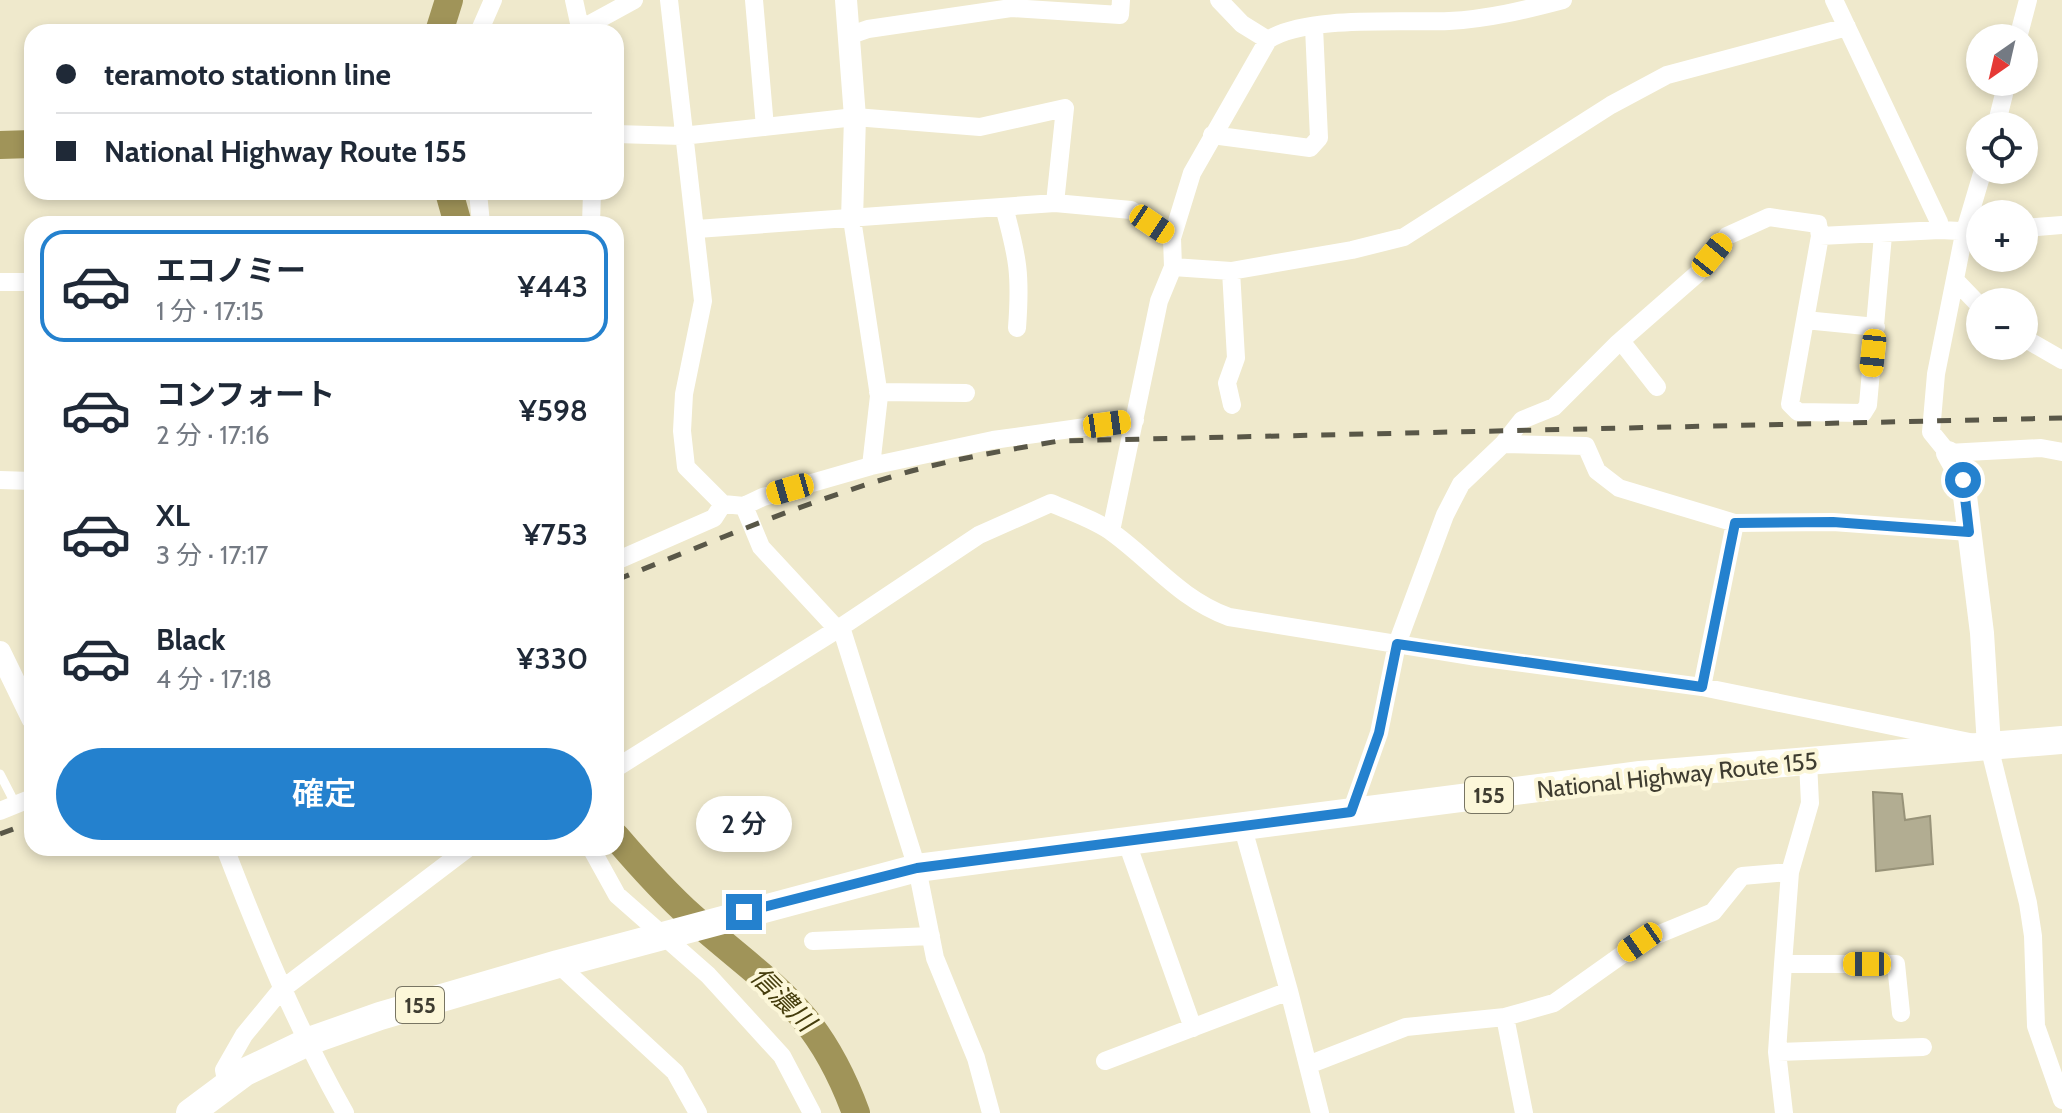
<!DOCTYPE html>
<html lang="ja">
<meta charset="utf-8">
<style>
:root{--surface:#fff;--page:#f6f6f7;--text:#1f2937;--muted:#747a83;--line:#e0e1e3;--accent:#2481ce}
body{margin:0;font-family:Cabin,"Noto Sans JP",sans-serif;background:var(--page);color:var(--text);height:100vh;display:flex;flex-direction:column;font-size:30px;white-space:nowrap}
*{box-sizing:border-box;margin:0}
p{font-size:26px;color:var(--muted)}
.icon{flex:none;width:44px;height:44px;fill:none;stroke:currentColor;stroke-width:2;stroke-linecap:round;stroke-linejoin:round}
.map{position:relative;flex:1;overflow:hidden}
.drawer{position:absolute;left:24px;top:216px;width:600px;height:640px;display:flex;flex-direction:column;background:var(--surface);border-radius:24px;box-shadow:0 4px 12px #0003}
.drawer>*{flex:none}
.top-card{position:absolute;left:24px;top:24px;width:600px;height:176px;border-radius:24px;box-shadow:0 4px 12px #0003;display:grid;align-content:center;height:176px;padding:0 32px;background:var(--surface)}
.needle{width:52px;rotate:214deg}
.tools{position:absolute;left:1966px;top:24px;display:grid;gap:16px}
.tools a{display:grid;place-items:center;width:72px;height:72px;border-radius:50%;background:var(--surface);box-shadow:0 4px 12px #0003;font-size:40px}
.end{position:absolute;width:36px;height:36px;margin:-18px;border:10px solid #2481ce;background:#fff;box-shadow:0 0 0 4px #fff}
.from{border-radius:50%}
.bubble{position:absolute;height:56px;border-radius:28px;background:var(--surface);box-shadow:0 4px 12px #0003;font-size:26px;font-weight:600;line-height:56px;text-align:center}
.car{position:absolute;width:24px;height:48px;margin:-24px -12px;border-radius:10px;box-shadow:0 0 6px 2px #0007;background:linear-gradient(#f5c518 24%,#345 0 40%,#f5c518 0 76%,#345 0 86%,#f5c518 0)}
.top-card b{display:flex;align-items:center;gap:28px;height:76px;font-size:30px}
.top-card b+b{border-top:2px solid var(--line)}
.top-card i{width:20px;height:20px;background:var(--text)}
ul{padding:14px 0 0;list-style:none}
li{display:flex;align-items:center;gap:24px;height:112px;margin:0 16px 12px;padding:0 16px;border:4px solid transparent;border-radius:24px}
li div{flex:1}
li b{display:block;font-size:30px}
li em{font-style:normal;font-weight:600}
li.selected{border-color:var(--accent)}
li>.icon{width:72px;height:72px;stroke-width:1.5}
.cta{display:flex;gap:16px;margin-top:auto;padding:16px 32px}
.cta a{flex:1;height:92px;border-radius:48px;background:var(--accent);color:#fff;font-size:32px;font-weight:600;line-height:92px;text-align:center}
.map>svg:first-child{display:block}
</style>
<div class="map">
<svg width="2062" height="1113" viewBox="0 0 2062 1113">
<rect width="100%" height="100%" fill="#efe9cc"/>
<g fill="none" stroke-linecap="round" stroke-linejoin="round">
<path stroke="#a09459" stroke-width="28" d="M 439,32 L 449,0
M 0,145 L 32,144
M 449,192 L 458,224
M 616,837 C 640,865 665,893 693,918 C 771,987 817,1007 856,1113"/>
</g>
<path fill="#b2ad92" stroke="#989379" stroke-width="2" d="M 1873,792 L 1902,794 L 1905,820 L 1930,816 L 1933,864 L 1876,871 Z"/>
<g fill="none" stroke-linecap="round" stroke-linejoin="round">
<path stroke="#fff" stroke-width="9" d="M 0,774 L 16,805"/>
<path stroke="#fff" stroke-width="18" d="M 574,0 L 581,32
M 669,0 L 703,301 L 684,394 L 682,431 L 686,467 L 723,504 L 744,506 L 763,497 L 871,466 L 993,440 L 1135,420
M 754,0 L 765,127
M 1219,0 L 1242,24 L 1268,40
M 1834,0 L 1939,222 L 1940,230
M 581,29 L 634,0
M 479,32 L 493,0
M 848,36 L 868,29 L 1011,8 L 1120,15 L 1121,0
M 2018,38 L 2028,0
M 1996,126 L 2007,82
M 616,134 L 682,136 L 855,117 L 980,127 L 1065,108 L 1055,203
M 1212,135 L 1310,148 L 1319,138 L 1314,27
M 1983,170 L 1964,234 L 1936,374 L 1931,432 L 1948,453 L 2041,448 L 2062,452
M 478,192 L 481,224
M 1004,207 C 1018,258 1021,275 1017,328
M 852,219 L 879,396 L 871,466
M 591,224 L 592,192
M 2024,228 L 2062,225
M 697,229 L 1055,203 L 1131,210 L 1172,238
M 1820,236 L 1790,404 L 1798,412 L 1863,413 L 1868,405 L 1883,235
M 1173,267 L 1231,271 L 1352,250 L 1404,237 L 1611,105 L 1667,75 L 1847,27
M 1231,271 L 1236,358 L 1227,383 L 1232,405
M 1955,280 L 1980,306
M 0,282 L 32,282
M 1805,320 L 1876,327
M 2024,338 L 2062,360
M 1621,341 L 1657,387
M 878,392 L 966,393
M 1503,444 L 1586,446 L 1597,471 L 1619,488 L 1735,523 L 1833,522 L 1969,532
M 0,480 L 32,481
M 744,506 L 761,547 L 838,630
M 1111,531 L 1159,301 L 1173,267 L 1172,238 L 1192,173 L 1268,40 C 1305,15 1402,23 1449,21 C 1488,19 1525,10 1563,0
M 616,561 L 714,518 L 723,504
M 841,627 L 917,868 L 935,958 L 976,1058 L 991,1113
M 1702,687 L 1735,523
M 616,768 L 841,627 L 979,535 L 1051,503 C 1071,512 1096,520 1113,533 C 1154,563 1180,599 1229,617 L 1477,657 L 1702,687 L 1989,746 L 2028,903 L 2033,936 L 2036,1026 L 2062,1100
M 0,811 L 32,798
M 1351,812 L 1379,733 L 1397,644 L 1445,515 L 1461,484 L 1503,444 L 1522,420 L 1554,407 L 1617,344 L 1697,274 L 1727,236 L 1769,217 L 1818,224 L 1820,236 L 1940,230 L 1980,232
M 1242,825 L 1289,991
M 1126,840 L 1193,1028
M 225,848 C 260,939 297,1028 345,1113
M 591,848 L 617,895 L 708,975 L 782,1056 L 812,1113
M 813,941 L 931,936
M 558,964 L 675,1072 L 698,1113
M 1783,964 L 1896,964 L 1901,1013
M 1505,1017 L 1524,1113
M 1777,1052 L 1923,1047
M 1105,1061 L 1289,991 L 1320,1113
M 1308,1065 L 1406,1027 L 1505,1017 L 1554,1003 L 1640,942 L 1713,912 L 1742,876 L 1790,872
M 227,1085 L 224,1070 L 244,1035 L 281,990 L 468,848
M 1784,1113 L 1777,1052 L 1783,964 L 1790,872 L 1810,803 L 1808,762"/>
<path stroke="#fff" stroke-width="22" d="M 846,0 L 855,117 L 852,219
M 0,652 L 32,718"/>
<path stroke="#fff" stroke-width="24" d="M 1948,453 L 1963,480 L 1982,633 L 1989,746"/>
<path stroke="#fff" stroke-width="28" d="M 190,1113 L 245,1072 L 312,1040 L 380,1016 L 558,964 L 917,868 L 1640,775 L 2062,740"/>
<path stroke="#595748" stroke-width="5" stroke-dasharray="14 14" stroke-linecap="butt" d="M 616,580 C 707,544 797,505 891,477 C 946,460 1002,451 1059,441 L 2062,418
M 0,834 L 32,822"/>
</g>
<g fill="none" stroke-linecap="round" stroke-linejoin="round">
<path stroke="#2481ce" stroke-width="10" d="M 744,912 L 917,868 L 1351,812 L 1379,733 L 1397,644 L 1702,687 L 1735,523 L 1833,522 L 1969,532 L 1963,480"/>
</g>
<g text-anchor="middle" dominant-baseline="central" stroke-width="8" stroke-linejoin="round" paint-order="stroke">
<g fill="#fcf7d9" stroke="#787563" stroke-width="2">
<rect x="1465" y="777" width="48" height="36" rx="6"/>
<rect x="396" y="987" width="48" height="36" rx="6"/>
</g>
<g font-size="22" font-weight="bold" fill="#3f3d31">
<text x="1489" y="795">155</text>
<text x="420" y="1005">155</text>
</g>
<g font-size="24" fill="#3f3d31" stroke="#fcf7d9">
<text transform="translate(1677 775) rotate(-6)">National Highway Route 155</text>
</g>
<g font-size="26" font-style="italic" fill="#453d0c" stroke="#fcf7d9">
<text transform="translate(783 999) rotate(45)">信濃川</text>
</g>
</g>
</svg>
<div class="tools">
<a><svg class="needle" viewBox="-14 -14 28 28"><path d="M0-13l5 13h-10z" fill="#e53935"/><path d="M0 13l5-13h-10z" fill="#747a83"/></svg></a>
<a><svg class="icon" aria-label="locate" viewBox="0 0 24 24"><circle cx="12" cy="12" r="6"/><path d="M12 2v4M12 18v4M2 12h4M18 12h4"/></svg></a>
<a>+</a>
<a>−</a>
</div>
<i class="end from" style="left:1963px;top:480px"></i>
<i class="end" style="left:744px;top:912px"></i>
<div class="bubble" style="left:696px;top:796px;width:96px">2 分</div>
<i class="car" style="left:1152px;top:224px;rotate:124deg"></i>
<i class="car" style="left:1712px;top:255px;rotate:39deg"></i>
<i class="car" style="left:1873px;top:353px;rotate:186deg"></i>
<i class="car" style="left:1107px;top:424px;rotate:82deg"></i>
<i class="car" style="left:790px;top:489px;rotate:254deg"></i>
<i class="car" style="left:1640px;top:942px;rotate:235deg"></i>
<i class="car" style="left:1867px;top:964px;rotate:270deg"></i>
<div class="top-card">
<b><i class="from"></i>teramoto stationn line</b>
<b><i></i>National Highway Route 155</b>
</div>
<section class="drawer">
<ul>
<li class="selected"><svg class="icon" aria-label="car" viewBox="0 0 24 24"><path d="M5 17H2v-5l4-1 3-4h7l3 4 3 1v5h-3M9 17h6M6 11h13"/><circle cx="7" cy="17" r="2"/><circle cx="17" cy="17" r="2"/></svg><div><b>エコノミー</b><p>1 分 · 17:15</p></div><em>¥443</em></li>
<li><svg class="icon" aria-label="car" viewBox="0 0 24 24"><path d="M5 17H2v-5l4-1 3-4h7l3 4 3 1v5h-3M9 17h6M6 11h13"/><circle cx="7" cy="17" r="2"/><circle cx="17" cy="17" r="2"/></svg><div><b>コンフォート</b><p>2 分 · 17:16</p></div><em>¥598</em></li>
<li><svg class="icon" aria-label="car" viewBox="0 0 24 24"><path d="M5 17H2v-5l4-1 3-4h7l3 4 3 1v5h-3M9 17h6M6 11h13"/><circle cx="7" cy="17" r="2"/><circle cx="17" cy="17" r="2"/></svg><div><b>XL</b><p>3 分 · 17:17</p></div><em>¥753</em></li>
<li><svg class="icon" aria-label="car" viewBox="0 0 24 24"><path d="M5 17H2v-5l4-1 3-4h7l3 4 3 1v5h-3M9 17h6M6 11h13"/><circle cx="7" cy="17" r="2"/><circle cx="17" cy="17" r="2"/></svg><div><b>Black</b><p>4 分 · 17:18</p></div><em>¥330</em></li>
</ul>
<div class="cta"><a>確定</a></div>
</section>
</div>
